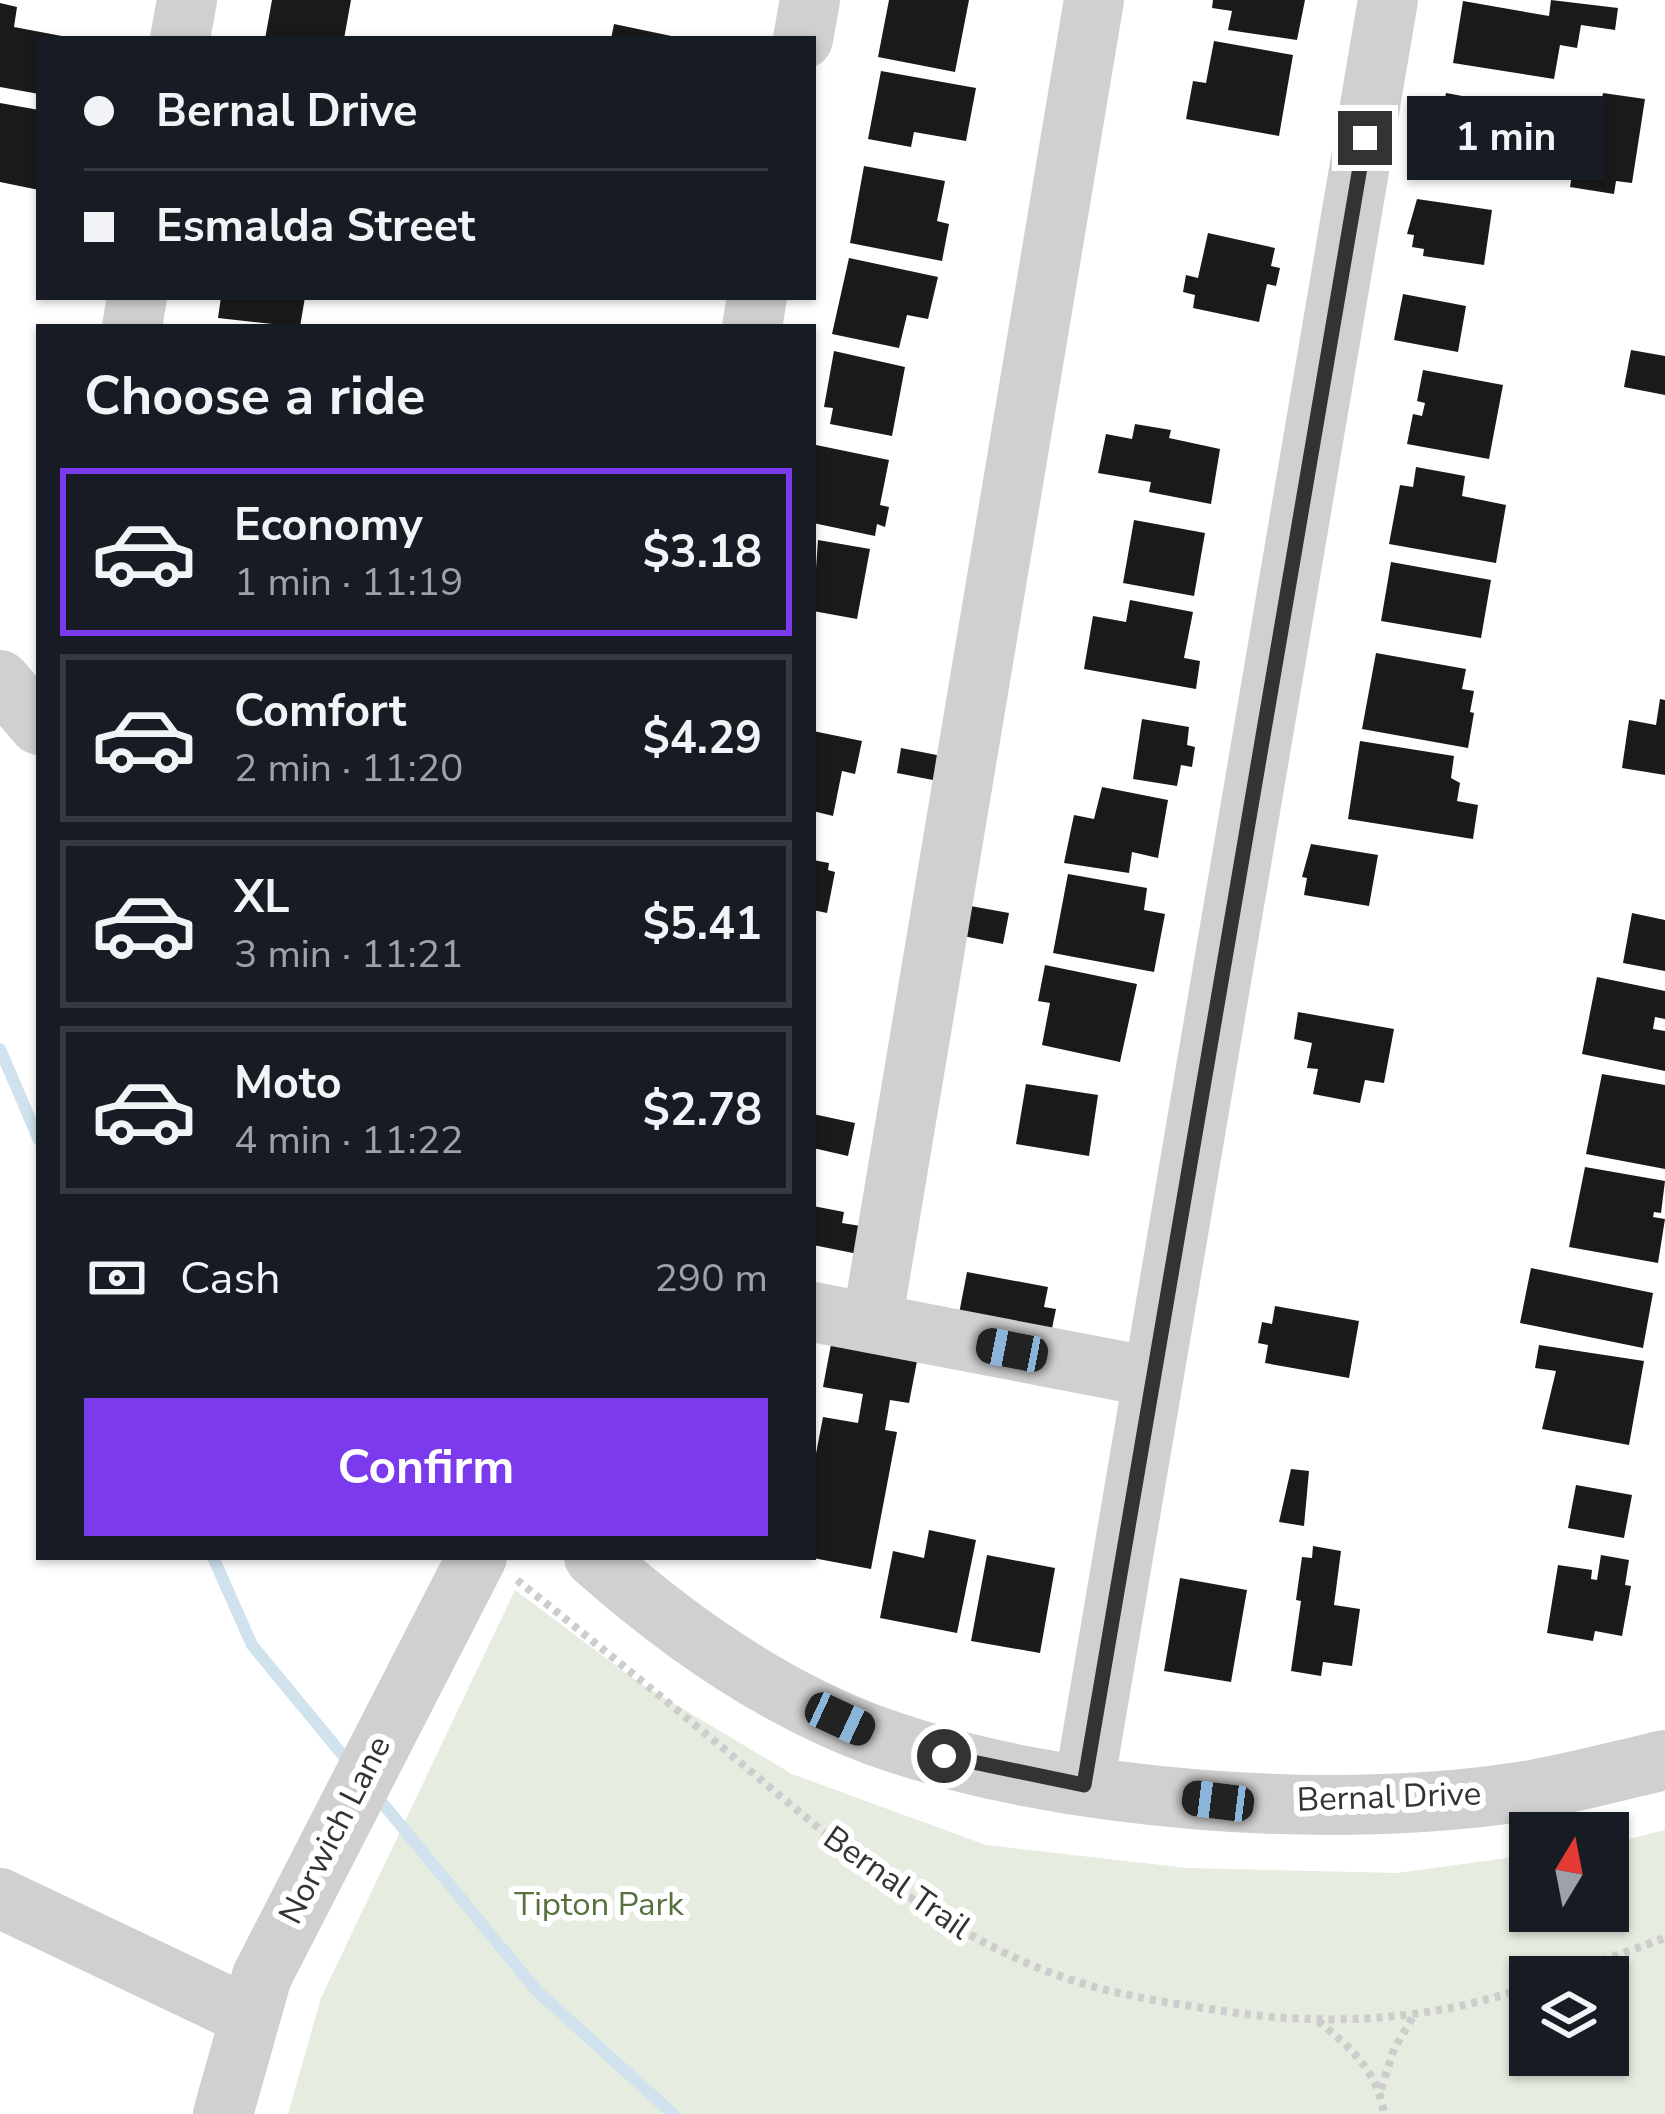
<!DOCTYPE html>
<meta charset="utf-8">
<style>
:root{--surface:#171b24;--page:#242831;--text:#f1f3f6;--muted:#9ea1a6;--line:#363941;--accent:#7c3aed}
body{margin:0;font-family:"Nunito Sans",sans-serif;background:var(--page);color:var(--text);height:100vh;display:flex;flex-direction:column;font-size:45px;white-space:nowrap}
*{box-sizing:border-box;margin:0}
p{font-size:39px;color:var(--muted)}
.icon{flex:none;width:66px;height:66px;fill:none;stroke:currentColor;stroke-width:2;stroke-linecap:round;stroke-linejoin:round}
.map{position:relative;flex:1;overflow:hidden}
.details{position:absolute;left:36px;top:324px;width:780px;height:1236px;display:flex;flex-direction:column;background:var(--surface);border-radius:0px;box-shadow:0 3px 9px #0004}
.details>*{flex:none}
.top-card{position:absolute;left:36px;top:36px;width:780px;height:264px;border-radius:0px;box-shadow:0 3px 9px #0004;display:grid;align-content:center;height:264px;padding:0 48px;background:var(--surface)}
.needle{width:78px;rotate:10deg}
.controls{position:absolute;left:1509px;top:1812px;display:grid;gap:24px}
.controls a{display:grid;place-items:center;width:120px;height:120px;border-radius:0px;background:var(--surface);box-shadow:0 3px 9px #0004;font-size:60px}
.end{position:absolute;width:54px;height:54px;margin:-27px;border:15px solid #333;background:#fff;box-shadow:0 0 0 6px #fff}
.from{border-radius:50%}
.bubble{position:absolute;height:84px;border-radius:0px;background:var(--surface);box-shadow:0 3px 9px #0004;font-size:39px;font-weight:700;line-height:84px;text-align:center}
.car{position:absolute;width:36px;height:72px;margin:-36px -18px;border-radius:15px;box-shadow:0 0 9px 3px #0007;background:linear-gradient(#222 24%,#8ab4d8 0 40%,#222 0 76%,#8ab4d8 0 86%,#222 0)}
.top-card b{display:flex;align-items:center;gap:42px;height:114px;font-size:45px}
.top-card b+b{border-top:3px solid var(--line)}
.top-card i{width:30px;height:30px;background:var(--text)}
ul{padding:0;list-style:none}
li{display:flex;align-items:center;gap:36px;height:168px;margin:0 24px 18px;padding:0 24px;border:6px solid var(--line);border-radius:0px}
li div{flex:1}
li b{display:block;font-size:45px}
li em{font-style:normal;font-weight:700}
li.selected{border-color:var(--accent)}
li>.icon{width:108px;height:108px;stroke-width:1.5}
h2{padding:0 48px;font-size:54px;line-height:144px}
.pay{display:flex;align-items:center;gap:30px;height:132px;padding:0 48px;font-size:45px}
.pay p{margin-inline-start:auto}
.button{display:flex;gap:24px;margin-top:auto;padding:24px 48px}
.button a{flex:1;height:138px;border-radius:0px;background:var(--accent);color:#fff;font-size:48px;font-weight:700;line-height:138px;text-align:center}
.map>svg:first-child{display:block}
</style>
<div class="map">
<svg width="1665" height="2114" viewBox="0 0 1665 2114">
<rect width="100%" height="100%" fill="#fff"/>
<path fill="#e6ecdf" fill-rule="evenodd" d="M 515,1590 L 638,1682 L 792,1774 L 986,1845 L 1187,1868 L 1397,1873 L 1530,1855 L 1530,1911 L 1608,1911 L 1608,1844 L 1665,1830 L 1665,2114 L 288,2114 L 321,1998 ZM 1530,1977 L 1608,1977 L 1608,2055 L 1530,2055 Z"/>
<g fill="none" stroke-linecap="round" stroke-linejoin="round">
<path stroke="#cfe2ee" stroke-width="12" d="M 0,1049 L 39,1140
M 213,1557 L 252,1645 L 350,1764
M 375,1794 L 537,1991 L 673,2114"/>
</g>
<path fill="#1a1a1a" d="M 272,0 L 351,0 L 344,39 L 265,39 Z
M 889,0 L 969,0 L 955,72 L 878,57 Z
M 1213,0 L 1305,0 L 1297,40 L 1228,30 L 1232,11 L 1212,8 Z
M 1551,0 L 1618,8 L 1615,30 L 1581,25 L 1577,48 L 1560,45 L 1554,79 L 1453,63 L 1463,1 L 1549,16 Z
M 0,3 L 17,7 L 14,27 L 67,37 L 39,39 L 39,94 L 0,87 Z
M 614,24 L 676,37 L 676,39 L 611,39 Z
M 1214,41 L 1293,55 L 1279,136 L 1186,119 L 1193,81 L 1206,83 Z
M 881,71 L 976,88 L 966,141 L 914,132 L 911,147 L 868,139 Z
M 1446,93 L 1573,117 L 1567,151 L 1553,148 L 1548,173 L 1442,161 L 1448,130 L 1439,128 Z
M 1603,93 L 1645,99 L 1632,183 L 1616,181 L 1614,194 L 1570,187 L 1577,142 L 1594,145 Z
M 0,103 L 39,110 L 39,190 L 0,182 Z
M 864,166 L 945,181 L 937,221 L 949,224 L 942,261 L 850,243 Z
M 1417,199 L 1492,210 L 1484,265 L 1423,256 L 1424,249 L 1412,247 L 1414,235 L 1407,234 Z
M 1208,233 L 1275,248 L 1271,266 L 1280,268 L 1276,286 L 1267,284 L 1259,322 L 1193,308 L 1195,295 L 1183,292 L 1186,275 L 1198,278 Z
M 849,258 L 938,277 L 928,319 L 907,315 L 899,348 L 832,334 Z
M 1403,294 L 1466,306 L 1458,352 L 1394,340 Z
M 221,297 L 305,297 L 300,327 L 218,318 Z
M 1631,350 L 1665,356 L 1665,395 L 1624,387 Z
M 834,351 L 905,367 L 892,436 L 830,424 L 833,408 L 824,407 Z
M 1423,370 L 1503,385 L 1489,459 L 1407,444 L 1413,414 L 1422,416 L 1425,403 L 1417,401 Z
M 1135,424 L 1171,430 L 1169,438 L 1220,449 L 1211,504 L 1149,492 L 1151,482 L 1098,473 L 1106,434 L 1132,439 Z
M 816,445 L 889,460 L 880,505 L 889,507 L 885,527 L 877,524 L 875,536 L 813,523 Z
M 1416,467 L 1465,476 L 1462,496 L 1506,505 L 1496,563 L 1389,544 L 1400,485 L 1413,487 Z
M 1134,520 L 1205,533 L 1194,596 L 1123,583 Z
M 818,540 L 870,549 L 857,619 L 813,611 Z
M 1391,562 L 1491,580 L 1481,638 L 1381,621 Z
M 1130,600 L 1193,612 L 1184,658 L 1200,661 L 1196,689 L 1084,669 L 1093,616 L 1126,622 Z
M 1376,653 L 1466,669 L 1462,689 L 1474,691 L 1470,712 L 1474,713 L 1468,748 L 1362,729 Z
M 1660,699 L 1665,700 L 1665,775 L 1622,768 L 1629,720 L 1656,725 Z
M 1142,719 L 1189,727 L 1187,745 L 1195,747 L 1192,767 L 1181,765 L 1177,786 L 1133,779 Z
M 813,731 L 862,741 L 855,774 L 842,771 L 833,816 L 813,811 Z
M 1360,741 L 1454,756 L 1451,778 L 1460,783 L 1457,801 L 1478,805 L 1473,839 L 1348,819 Z
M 901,748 L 942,756 L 938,781 L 897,773 Z
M 1102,787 L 1168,800 L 1158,858 L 1132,852 L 1129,873 L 1064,863 L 1074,815 L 1094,819 Z
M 1311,844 L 1378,855 L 1369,906 L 1304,895 L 1307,878 L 1302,877 Z
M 813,860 L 829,863 L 828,870 L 835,872 L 827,913 L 813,910 Z
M 1068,874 L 1147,888 L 1144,910 L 1165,914 L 1154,972 L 1053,953 Z
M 965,905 L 1009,913 L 1003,944 L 958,935 Z
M 1632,913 L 1665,920 L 1665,971 L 1623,963 Z
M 1045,965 L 1137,984 L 1120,1062 L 1042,1045 L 1050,1003 L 1038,1001 Z
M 1597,977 L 1665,991 L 1665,1019 L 1655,1017 L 1653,1029 L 1665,1031 L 1665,1071 L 1582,1054 Z
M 1298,1012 L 1394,1029 L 1384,1083 L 1365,1080 L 1360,1103 L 1313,1094 L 1318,1069 L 1307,1068 L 1312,1043 L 1294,1039 Z
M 1602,1074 L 1665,1085 L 1665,1169 L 1586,1154 Z
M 1026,1084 L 1098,1095 L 1089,1156 L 1016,1144 Z
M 813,1114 L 855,1123 L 848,1156 L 813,1148 Z
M 1585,1167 L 1665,1181 L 1661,1213 L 1654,1212 L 1653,1217 L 1665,1219 L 1658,1263 L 1569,1247 Z
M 813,1206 L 844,1212 L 842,1223 L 873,1228 L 868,1256 L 813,1245 Z
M 1531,1268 L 1653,1293 L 1643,1348 L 1520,1323 Z
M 967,1272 L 1048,1287 L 1044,1307 L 1056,1309 L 1051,1333 L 958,1319 Z
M 1275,1306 L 1359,1321 L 1349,1378 L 1265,1363 L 1268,1345 L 1258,1343 L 1262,1322 L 1272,1324 Z
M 832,1339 L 918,1356 L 909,1403 L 890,1400 L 885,1430 L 897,1432 L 871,1569 L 813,1558 L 813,1469 L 823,1417 L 858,1423 L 863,1394 L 823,1387 Z
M 1539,1345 L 1644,1361 L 1629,1445 L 1542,1429 L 1556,1371 L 1535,1368 Z
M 1291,1469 L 1309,1471 L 1304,1526 L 1279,1522 Z
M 1576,1485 L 1632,1495 L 1624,1538 L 1568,1528 Z
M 929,1530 L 976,1540 L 957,1633 L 880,1618 L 893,1551 L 924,1558 Z
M 1313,1546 L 1341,1551 L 1334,1605 L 1360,1609 L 1352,1666 L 1323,1662 L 1321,1676 L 1291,1671 L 1301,1601 L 1296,1600 L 1302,1557 L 1312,1558 Z
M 987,1555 L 1055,1568 L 1040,1653 L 971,1641 Z
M 1601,1555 L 1629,1560 L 1625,1585 L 1631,1586 L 1622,1636 L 1595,1631 L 1593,1641 L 1547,1633 L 1558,1565 L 1592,1570 L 1591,1579 L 1597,1580 Z
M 1180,1578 L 1247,1590 L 1231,1682 L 1164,1671 Z"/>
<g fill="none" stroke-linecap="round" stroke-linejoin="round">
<path stroke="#cdcdcd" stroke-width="8" stroke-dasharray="6 6" stroke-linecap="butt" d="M 517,1580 C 593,1641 668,1702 742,1764 C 840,1846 936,1931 1057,1975 C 1109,1994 1163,2002 1217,2010 C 1322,2027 1429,2022 1530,1986
M 1556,1977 L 1665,1938
M 1318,2021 C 1350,2047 1378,2071 1384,2114
M 1381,2089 L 1394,2049 L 1414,2015"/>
<path stroke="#d0d0d0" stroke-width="60" d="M 180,39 L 187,0
M 803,39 L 810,0
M 132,327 L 137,297
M 752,327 L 757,297
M 0,680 L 39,725
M 813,1312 L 1152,1377
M 872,1323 L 1094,0
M 594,1557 C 676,1630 773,1698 876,1736 C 1058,1802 1341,1822 1532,1790 C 1577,1782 1621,1770 1665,1760
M 1084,1785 L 1388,0
M 0,1898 L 248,2016
M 223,2114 L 262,1976 L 477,1557"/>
</g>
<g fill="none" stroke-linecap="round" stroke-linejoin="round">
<path stroke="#333" stroke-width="15" d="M 944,1756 L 1084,1785 L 1365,138"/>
</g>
<g text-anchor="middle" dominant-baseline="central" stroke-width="12" stroke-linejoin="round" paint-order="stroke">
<g font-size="33" fill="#333" stroke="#fff">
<text transform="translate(1389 1797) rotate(-2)">Bernal Drive</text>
<text transform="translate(335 1830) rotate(-63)">Norwich Lane</text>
<text transform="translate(897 1883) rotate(35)">Bernal Trail</text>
</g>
<g font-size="33" fill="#56703f" stroke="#fff">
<text x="599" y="1904">Tipton Park</text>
</g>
</g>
</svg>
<div class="controls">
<a><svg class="needle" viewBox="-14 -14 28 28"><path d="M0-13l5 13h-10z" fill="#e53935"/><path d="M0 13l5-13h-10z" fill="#9ea1a6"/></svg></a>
<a><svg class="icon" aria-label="layers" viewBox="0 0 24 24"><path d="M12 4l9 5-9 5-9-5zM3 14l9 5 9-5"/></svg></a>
</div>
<i class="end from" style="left:944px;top:1756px"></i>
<i class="end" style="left:1365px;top:138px"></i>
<div class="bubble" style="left:1407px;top:96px;width:198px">1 min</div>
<i class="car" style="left:1012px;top:1350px;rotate:281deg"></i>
<i class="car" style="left:840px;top:1719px;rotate:115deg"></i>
<i class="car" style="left:1218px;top:1801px;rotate:277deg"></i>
<div class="top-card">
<b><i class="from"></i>Bernal Drive</b>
<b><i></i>Esmalda Street</b>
</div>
<section class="details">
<h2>Choose a ride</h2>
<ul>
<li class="selected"><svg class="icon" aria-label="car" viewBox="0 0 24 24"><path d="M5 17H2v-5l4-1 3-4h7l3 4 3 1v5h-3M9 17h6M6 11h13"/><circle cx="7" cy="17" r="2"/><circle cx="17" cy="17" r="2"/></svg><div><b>Economy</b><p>1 min · 11:19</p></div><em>$3.18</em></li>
<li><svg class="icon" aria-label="car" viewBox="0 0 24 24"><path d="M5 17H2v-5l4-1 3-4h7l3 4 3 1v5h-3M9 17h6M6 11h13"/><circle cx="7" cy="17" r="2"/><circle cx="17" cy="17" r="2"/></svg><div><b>Comfort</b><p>2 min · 11:20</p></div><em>$4.29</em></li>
<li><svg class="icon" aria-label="car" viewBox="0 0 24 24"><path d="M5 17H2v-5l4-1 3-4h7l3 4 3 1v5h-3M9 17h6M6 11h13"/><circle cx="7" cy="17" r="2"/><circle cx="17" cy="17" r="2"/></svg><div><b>XL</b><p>3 min · 11:21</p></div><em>$5.41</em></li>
<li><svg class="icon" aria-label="car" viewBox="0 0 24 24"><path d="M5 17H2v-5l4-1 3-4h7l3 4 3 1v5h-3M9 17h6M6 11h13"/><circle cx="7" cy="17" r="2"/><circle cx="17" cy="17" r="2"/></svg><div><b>Moto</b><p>4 min · 11:22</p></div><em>$2.78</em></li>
</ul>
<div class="pay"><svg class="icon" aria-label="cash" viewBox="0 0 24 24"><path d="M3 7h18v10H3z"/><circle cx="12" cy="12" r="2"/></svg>Cash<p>290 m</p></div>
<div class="button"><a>Confirm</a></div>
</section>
</div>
